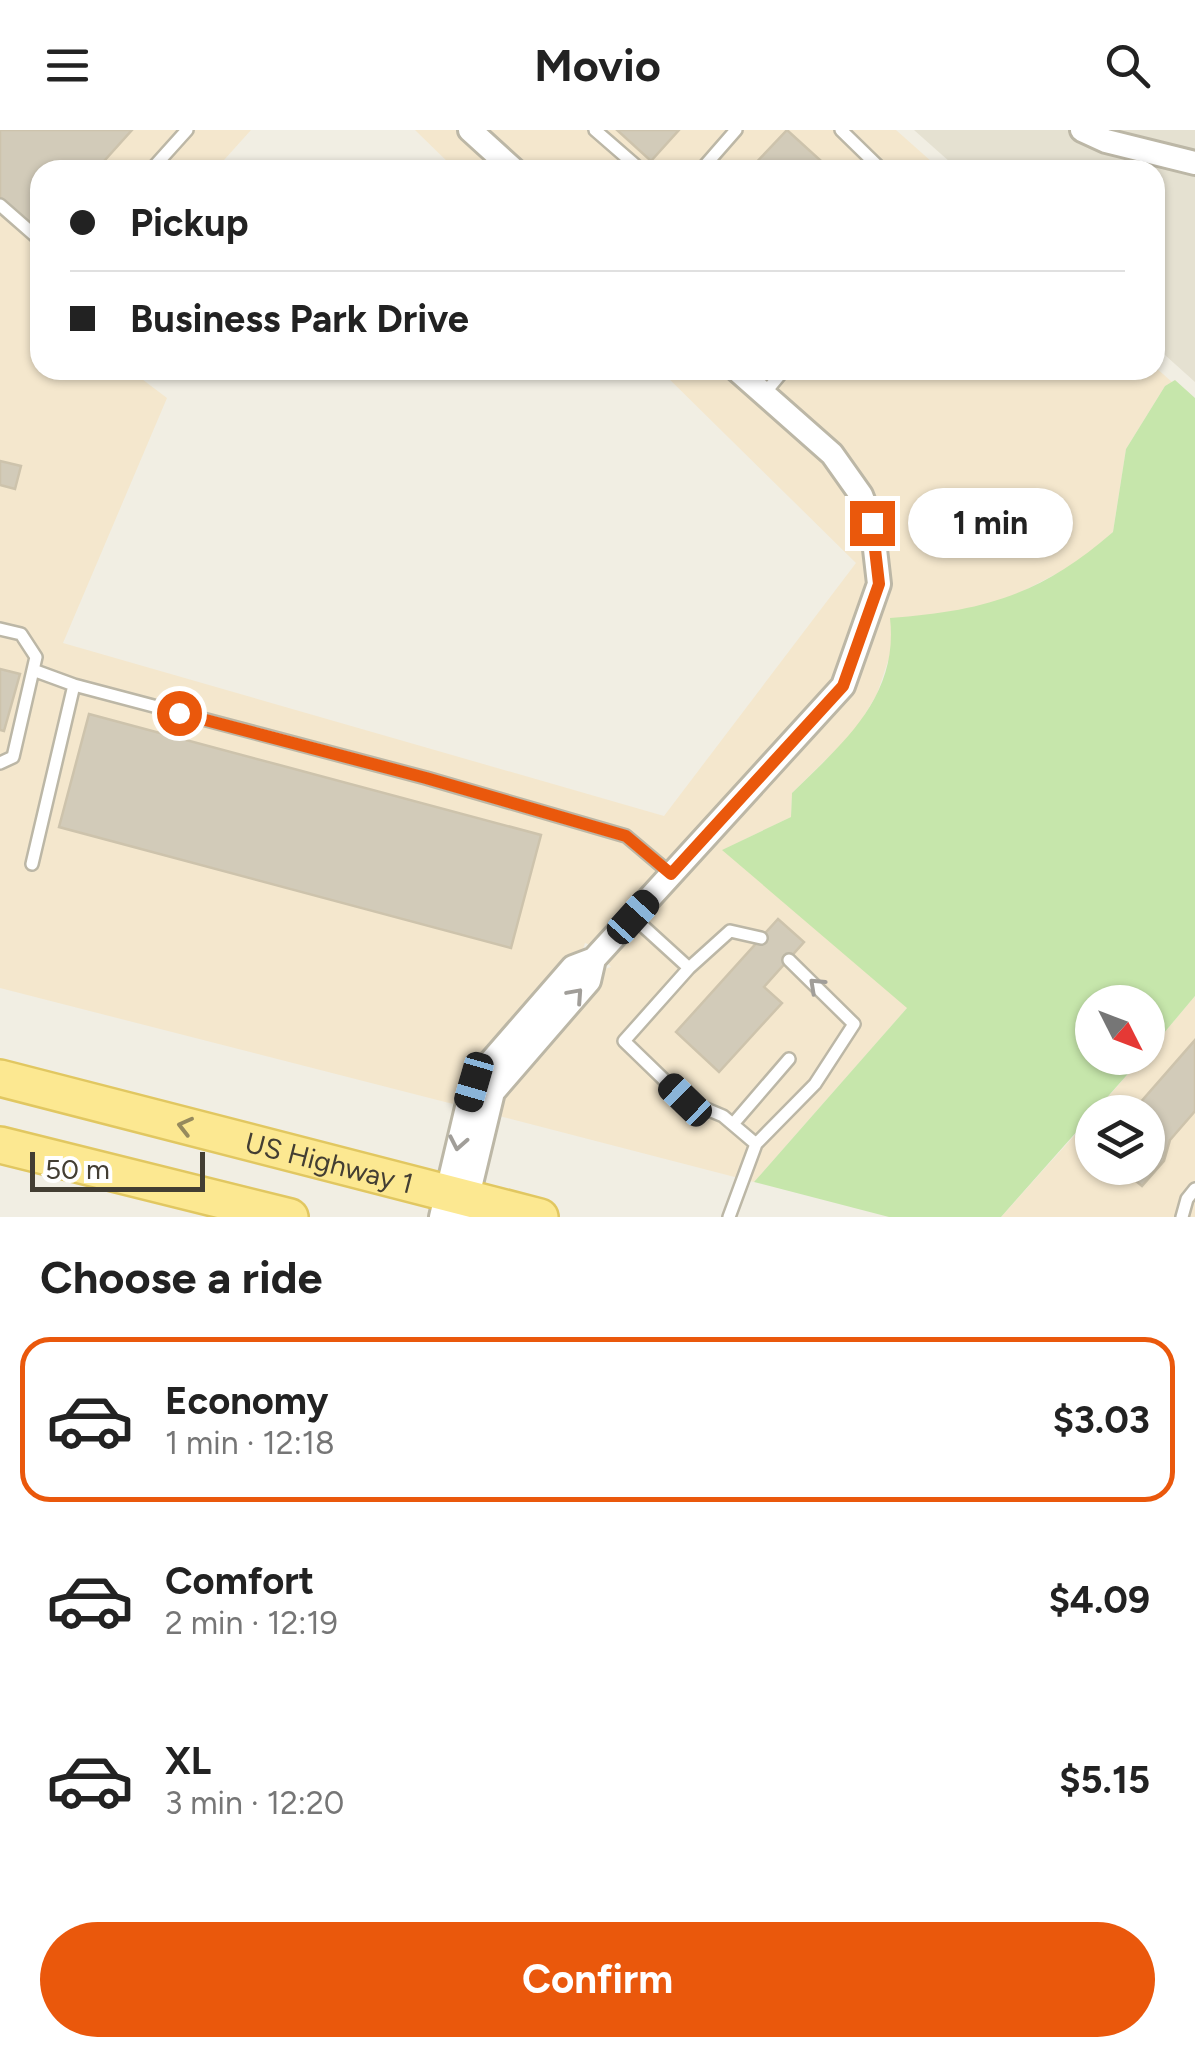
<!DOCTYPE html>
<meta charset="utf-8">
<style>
:root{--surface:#fff;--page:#f2f2f2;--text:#222;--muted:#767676;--line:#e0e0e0;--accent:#ea580c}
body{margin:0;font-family:Figtree,sans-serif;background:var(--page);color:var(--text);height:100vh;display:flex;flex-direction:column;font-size:38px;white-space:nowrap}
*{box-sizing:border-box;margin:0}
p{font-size:32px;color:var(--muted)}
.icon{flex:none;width:55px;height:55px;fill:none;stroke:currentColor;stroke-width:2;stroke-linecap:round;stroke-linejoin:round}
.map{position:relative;height:1087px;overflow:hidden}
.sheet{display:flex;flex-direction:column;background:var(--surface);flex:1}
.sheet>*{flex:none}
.top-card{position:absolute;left:30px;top:30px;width:1135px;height:220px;border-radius:30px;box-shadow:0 2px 8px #0004;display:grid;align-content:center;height:220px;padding:0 40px;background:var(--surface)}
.needle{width:65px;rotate:132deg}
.fabs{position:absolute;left:1075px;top:855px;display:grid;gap:20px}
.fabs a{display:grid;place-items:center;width:90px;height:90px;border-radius:50%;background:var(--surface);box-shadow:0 2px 8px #0004;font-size:50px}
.scale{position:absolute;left:30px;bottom:25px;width:175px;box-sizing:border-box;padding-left:10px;border:5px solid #433e33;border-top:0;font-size:28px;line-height:35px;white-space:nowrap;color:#433e33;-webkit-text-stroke:8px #fff;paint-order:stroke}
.end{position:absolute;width:45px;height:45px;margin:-22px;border:12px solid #ea580c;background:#fff;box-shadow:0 0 0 5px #fff}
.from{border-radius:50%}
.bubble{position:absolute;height:70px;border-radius:35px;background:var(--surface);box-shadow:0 2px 8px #0004;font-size:32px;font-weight:700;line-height:70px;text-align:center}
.car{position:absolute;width:30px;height:60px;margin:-30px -15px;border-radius:12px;box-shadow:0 0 8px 2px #0007;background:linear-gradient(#222 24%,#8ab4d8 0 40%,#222 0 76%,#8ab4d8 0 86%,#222 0)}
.top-card b{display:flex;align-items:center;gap:35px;height:95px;font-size:38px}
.top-card b+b{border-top:2px solid var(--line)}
.top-card i{width:25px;height:25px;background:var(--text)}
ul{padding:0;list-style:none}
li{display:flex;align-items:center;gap:30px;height:165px;margin:0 20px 15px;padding:0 20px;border:5px solid transparent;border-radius:30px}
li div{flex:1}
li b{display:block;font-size:38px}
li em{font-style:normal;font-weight:700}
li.on{border-color:var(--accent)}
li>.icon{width:90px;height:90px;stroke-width:1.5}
h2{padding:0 40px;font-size:45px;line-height:120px}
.button{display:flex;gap:20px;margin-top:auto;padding:20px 40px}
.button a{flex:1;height:115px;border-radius:60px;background:var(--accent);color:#fff;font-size:40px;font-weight:700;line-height:115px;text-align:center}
header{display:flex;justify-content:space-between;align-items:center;height:130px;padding:0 40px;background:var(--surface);font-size:45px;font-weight:700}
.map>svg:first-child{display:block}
</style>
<header><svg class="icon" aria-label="menu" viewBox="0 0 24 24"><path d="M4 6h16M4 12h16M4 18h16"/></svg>Movio<svg class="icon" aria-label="search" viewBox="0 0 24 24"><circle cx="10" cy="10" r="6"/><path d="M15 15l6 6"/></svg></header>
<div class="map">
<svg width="1195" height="1087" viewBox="0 0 1195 1087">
<rect width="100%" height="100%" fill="#f1eee3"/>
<path fill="#e5e1d1" d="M 914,0 L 1195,0 L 1195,252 L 1155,216 L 1155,40 L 959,40 Z"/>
<path fill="#f4e7cd" d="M 0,0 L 251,0 L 215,40 L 40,40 L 40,240 L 130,240 L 167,268 L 63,513 L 664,686 L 856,433 L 660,240 L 1155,240 L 1155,237 L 1172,252 L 1165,256 L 1126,319 L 1113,402 L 1079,432 L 1006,470 L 944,484 L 891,489 L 893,516 L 877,564 L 855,601 L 792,663 L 791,687 L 723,720 L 908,877 L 754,1052 L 499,986 L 504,969 L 599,860 L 605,839 L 611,837 L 593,816 L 585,813 L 583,819 L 563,828 L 463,943 L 453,974 L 0,858 Z
M 415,0 L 896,0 L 941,40 L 456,40 Z
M 1195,866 L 1195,1087 L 1001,1087 L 1092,986 L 1092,1038 L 1148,1038 L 1148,982 L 1095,982 L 1142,928 L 1148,928 L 1148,922 Z"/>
<path fill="#c6e6ab" d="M 1175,250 L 1195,268 L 1195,866 L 1148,922 L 1148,872 L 1092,872 L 1092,928 L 1142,928 L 1001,1087 L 889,1087 L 754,1052 L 907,878 L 722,720 L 791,687 L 792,663 C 843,613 899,567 890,488 C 983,481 1041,465 1113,402 L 1126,319 L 1165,256 Z"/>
<path fill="#d2cbb9" stroke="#cdc3ac" stroke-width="2.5" d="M 0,0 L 132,0 L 96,40 L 40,40 L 38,104 L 0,70 Z
M 617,0 L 679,0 L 651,31 Z
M 787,0 L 831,40 L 749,40 Z
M 0,331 L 21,336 L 15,359 L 0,355 Z
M 0,539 L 20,544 L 4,601 L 0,600 Z
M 89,584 L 541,705 L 511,818 L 59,697 Z
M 778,789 L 804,812 L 764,857 L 782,873 L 719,942 L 676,902 Z
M 1195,910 L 1195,981 L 1170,1010 L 1164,1031 L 1142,1056 L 1120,1038 L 1148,1038 L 1148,982 L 1132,982 Z"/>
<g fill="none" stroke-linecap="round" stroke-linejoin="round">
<defs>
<path id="service" d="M 595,0 L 641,40
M 841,0 L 882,40
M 151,40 L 187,0
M 701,40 L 736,0
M 0,75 L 40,110
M 764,264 L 784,240
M 0,499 L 21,504 L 36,527 L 13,627 L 0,633
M 33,540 L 74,555 L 426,648 L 626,706 L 671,744
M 32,734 L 74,555
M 633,787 L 689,838 L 624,911 L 685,970 L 723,986 L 756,1014 L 729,1087
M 689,838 L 730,801 L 761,808
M 733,994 L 789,929
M 756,1014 L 815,954 L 854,894 L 789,830
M 1182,1087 L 1187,1069 L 1195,1059"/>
<path id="minor" d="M 470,0 L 514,40
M 1082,0 L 1106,11 L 1195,33
M 441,1087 L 473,952 L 573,837 L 594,829 L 843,556 L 879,454 L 872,393 L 861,365 L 832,324 L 737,240
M 463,1087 L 493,962 L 589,851 L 594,829"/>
<g id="primary">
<path id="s1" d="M 0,948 L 540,1087"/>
<path d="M 0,1015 L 290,1087"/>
</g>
</defs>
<use href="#service" stroke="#bcb7a6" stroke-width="16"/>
<use href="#minor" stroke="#bcb7a6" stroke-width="28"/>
<use href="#primary" stroke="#e1c761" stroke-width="40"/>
<use href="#service" stroke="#fff" stroke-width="11"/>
<use href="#minor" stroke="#fff" stroke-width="22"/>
<use href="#primary" stroke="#fce891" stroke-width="35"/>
</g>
<defs><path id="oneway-chevron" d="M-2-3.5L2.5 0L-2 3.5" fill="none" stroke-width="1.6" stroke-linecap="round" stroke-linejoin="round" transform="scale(2.5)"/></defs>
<g stroke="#a19e99">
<use href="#oneway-chevron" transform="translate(816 855) rotate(-137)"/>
<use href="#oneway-chevron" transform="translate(576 865) rotate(-48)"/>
<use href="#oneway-chevron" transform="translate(458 1013) rotate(101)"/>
</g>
<use stroke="#968a5d" href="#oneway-chevron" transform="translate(185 996) rotate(-166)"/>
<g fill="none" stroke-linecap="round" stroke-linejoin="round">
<path stroke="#ea580c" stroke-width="12" d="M 179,583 L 426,648 L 626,706 L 671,744 L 843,556 L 879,454 L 872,393"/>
</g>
<g text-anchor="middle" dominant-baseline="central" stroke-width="9" stroke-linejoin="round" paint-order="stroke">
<g font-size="28" fill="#433e33" stroke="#fff">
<text stroke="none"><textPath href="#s1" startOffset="340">US Highway 1</textPath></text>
</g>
</g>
</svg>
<div class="fabs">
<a><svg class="needle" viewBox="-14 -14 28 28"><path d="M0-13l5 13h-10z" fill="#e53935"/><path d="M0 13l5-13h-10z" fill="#767676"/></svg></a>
<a><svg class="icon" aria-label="layers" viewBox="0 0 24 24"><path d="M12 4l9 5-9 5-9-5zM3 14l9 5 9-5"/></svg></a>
</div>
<div class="scale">50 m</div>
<i class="end from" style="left:179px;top:583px"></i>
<i class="end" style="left:872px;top:393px"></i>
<div class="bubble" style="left:908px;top:358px;width:165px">1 min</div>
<i class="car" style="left:633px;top:787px;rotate:42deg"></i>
<i class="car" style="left:474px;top:952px;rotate:196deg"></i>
<i class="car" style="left:685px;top:970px;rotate:314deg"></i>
<div class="top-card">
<b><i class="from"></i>Pickup</b>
<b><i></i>Business Park Drive</b>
</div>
</div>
<section class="sheet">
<h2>Choose a ride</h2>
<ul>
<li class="on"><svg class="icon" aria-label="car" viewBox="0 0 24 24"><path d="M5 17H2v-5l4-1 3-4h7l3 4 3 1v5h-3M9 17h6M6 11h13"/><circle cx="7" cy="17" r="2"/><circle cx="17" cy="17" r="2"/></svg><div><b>Economy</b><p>1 min · 12:18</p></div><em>$3.03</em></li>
<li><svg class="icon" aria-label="car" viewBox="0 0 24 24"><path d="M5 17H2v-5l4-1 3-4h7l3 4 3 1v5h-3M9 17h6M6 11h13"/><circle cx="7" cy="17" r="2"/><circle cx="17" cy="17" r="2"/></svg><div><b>Comfort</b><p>2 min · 12:19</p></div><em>$4.09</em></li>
<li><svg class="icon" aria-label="car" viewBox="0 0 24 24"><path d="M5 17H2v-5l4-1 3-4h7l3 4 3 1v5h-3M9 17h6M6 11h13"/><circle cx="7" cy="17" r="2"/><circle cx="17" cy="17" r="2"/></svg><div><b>XL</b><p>3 min · 12:20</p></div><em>$5.15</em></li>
</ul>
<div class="button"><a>Confirm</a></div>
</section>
